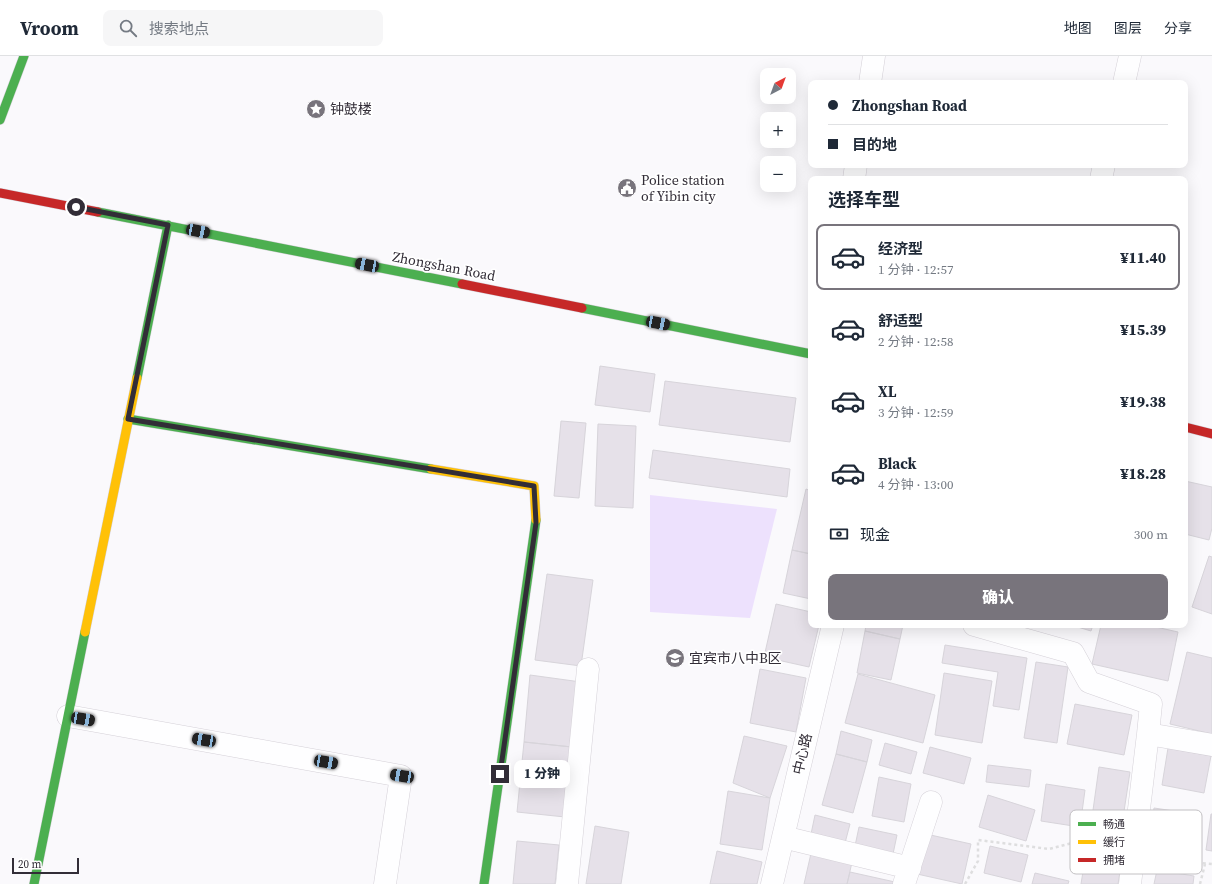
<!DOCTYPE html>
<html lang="zh">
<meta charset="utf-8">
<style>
:root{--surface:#fff;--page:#f6f6f7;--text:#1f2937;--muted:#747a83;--line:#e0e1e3;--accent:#78747c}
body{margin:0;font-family:"Source Serif 4","Noto Sans SC",serif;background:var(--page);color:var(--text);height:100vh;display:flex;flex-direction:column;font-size:15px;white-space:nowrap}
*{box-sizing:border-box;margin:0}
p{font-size:13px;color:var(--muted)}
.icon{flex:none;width:22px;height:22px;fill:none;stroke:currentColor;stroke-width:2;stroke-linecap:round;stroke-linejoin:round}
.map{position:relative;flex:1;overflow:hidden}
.details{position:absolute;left:808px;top:120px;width:380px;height:452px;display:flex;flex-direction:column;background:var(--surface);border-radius:8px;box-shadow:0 4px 16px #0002}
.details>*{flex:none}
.top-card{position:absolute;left:808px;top:24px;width:380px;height:88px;border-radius:8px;box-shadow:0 4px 16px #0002;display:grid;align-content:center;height:88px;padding:0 20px;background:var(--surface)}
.needle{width:26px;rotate:41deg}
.tools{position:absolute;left:760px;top:12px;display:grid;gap:8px}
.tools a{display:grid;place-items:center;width:36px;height:36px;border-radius:8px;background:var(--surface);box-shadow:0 4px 16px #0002;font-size:20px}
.scale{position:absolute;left:12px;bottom:10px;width:67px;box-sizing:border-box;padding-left:4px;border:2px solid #322d37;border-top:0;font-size:11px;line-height:14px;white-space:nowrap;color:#322d37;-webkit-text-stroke:3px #fff;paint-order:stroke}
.end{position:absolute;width:18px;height:18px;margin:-9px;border:5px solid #322d37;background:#fff;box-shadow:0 0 0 2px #fff}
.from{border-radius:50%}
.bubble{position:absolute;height:28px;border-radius:8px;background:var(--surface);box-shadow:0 4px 16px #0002;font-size:13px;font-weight:800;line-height:28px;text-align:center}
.car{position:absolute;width:12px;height:24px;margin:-12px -6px;border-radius:5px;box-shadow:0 0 3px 1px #0007;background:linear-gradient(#222 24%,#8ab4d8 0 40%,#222 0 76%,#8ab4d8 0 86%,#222 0)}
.top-card b{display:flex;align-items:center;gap:14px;height:38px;font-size:15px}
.top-card b+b{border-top:1px solid var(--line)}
.top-card i{width:10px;height:10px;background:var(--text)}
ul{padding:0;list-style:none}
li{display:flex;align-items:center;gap:12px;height:66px;margin:0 8px 6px;padding:0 12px;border:2px solid transparent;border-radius:8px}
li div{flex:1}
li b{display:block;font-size:15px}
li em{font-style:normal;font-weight:800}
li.selected{border-color:var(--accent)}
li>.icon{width:36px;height:36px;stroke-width:1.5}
h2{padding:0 20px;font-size:18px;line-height:48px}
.pay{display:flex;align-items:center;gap:10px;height:44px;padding:0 20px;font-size:15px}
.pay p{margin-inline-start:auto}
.action{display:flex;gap:8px;margin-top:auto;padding:8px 20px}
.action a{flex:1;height:46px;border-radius:8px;background:var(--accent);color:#fff;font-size:16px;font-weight:800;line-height:46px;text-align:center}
header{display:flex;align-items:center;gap:24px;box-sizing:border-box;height:56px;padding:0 20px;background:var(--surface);border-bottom:1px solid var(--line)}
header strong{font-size:19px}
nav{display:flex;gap:22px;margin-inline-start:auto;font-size:14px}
.search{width:280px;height:36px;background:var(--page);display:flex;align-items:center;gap:10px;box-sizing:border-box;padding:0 14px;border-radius:8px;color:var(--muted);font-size:15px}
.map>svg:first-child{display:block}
</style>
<header>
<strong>Vroom</strong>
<div class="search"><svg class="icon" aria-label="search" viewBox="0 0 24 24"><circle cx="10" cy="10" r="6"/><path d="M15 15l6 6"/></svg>搜索地点</div>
<nav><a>地图</a><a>图层</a><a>分享</a></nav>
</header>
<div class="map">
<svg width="1212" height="828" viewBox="0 0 1212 828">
<rect width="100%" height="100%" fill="#faf9fc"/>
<path fill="#ede1fd" d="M 650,439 L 777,453 L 750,562 L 650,556 Z"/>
<path fill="#e6e1e9" stroke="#d7d4da" d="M 600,310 L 655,318 L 650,356 L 595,349 Z
M 665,325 L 796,342 L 790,386 L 659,369 Z
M 561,365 L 586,367 L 579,442 L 554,440 Z
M 598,368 L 636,370 L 633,452 L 595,450 Z
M 653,394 L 790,413 L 787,441 L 649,422 Z
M 1185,425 L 1212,431 L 1212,472 L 1209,484 L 1185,478 Z
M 806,433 L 811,435 L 811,498 L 792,494 Z
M 792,494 L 811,498 L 811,543 L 783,537 Z
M 1209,500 L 1212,501 L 1212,558 L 1192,551 Z
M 547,518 L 593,524 L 581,610 L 535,604 Z
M 776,548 L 811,556 L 811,569 L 819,569 L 809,611 L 764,601 Z
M 866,569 L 903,569 L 900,583 L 865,575 Z
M 1071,569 L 1093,569 L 1091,575 Z
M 1101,569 L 1147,569 L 1178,576 L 1168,625 L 1092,608 Z
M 865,575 L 900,583 L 891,624 L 857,617 Z
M 945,589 L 1027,602 L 1019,654 L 993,650 L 998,616 L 942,607 Z
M 1187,596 L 1212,602 L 1212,678 L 1170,668 Z
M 1036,606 L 1068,611 L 1057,687 L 1024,682 Z
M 760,613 L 806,622 L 796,676 L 750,667 Z
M 944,617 L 992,625 L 982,687 L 935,679 Z
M 858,618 L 935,639 L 923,687 L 845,667 Z
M 530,619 L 581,626 L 572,691 L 524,686 Z
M 1075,648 L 1132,659 L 1124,699 L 1067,688 Z
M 841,675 L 872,684 L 867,706 L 836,698 Z
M 744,680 L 787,690 L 770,742 L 733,727 Z
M 524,686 L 572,691 L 565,761 L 517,756 Z
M 885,687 L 917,696 L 911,718 L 879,709 Z
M 930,691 L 971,702 L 964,728 L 923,717 Z
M 1168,692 L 1211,700 L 1204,737 L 1162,729 Z
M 836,698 L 867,706 L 853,757 L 822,749 Z
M 988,709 L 1031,714 L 1029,731 L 986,726 Z
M 1099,711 L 1130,716 L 1119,788 L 1089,783 Z
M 879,721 L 911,728 L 904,766 L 872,760 Z
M 1046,728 L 1085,734 L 1080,771 L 1041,765 Z
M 728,735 L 770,742 L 762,794 L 720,788 Z
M 988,739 L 1035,754 L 1026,785 L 979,771 Z
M 1154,752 L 1201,759 L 1195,797 L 1149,790 Z
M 1211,758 L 1212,758 L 1212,795 L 1206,794 Z
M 815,759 L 850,768 L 845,787 L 811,778 Z
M 595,770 L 629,776 L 621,828 L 586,828 Z
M 859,771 L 897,779 L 893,798 L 855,790 Z
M 926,778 L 971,788 L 962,828 L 917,818 Z
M 517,785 L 559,789 L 555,828 L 513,828 Z
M 990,790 L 1028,799 L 1021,826 L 984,817 Z
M 812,793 L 853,802 L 847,828 L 804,828 Z
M 717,795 L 762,806 L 757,828 L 710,828 Z
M 1086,797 L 1122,803 L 1118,828 L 1081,828 Z
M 1157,814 L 1194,820 L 1193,828 L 1154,828 Z
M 850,816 L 895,826 L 894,828 L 847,828 Z
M 1035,817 L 1069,825 L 1068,828 L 1032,828 Z"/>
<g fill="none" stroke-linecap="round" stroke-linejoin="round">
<defs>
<path id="street" d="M 870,27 L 874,0
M 1124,27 L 1130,0
M 854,123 L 856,109
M 1101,123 L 1104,109
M 974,569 L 1073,597 L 1089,626 L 1151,648 L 1148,678
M 68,660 L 401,720 L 385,828
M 783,781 L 910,812
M 567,828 L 588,613
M 772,828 L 833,569
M 904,828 L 931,746
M 1130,828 L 1148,678 L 1212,689"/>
<path id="fast" d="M 0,64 L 24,0
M 98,156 L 462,228
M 582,252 L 811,298
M 137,322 L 168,169
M 128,363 L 431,413
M 34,828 L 85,576
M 484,828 L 536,464"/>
<path id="slow" d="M 431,413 L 534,430 L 536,464
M 85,576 L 137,322"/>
<path id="jam" d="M 0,137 L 98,156
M 462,228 L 582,252
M 1185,371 L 1212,378"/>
</defs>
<use href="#street" stroke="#d5d1d8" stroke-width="23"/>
<use href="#fast" stroke="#d5d1d8" stroke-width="10"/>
<use href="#slow" stroke="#d5d1d8" stroke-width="10"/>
<use href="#jam" stroke="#d5d1d8" stroke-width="10"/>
<path stroke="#dededf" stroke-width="2.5" stroke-dasharray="3 3" stroke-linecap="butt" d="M 1155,803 L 1212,808
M 965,828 L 978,805 L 978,784 L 1049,793 L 1072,787 L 1112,796
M 1200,828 L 1205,808"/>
<use href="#street" stroke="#fefeff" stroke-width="22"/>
<use href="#fast" stroke="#4caf50" stroke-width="9"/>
<use href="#slow" stroke="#ffc107" stroke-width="9"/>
<use href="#jam" stroke="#c62828" stroke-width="9"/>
</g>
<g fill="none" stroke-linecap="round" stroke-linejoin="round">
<path stroke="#322d37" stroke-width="5" d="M 76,151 L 168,169 L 128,363 L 534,430 L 536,467 L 500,718"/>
</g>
<defs>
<symbol id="sight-disc" viewBox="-11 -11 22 22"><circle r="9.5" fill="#78747c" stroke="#fff"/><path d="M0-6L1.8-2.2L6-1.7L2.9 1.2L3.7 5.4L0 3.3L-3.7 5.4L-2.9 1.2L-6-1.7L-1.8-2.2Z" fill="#fff"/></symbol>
<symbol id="civic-disc" viewBox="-11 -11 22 22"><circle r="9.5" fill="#78747c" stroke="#fff"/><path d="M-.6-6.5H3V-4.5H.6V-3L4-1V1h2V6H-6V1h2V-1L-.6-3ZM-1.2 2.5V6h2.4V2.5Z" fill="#fff"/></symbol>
<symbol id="school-disc" viewBox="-11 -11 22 22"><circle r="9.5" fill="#78747c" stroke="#fff"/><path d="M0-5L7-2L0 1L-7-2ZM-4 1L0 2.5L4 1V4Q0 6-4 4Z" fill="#fff"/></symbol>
</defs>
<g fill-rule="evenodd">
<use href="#sight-disc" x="305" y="42" width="22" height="22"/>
<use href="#civic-disc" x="616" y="121" width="22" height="22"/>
<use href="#school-disc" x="664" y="591" width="22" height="22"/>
</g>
<g text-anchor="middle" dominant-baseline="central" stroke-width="3.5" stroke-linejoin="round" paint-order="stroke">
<g font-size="14" fill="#322d37" stroke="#fff" text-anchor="start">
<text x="330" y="53">钟鼓楼</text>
<text x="641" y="124">Police station<tspan x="641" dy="16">of Yibin city</tspan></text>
<text x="689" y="602">宜宾市八中B区</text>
</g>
<g font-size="14" fill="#322d37" stroke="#fff">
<text transform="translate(444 210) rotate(11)">Zhongshan Road</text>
<text transform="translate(802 698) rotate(-77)">中心路</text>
</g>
</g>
<rect x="1070" y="754" width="132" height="64" rx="6" fill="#fff" stroke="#c2c0c3" stroke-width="1"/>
<rect x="1078" y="766" width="18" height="4" fill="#4caf50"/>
<rect x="1078" y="784" width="18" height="4" fill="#ffc107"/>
<rect x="1078" y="802" width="18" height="4" fill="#c62828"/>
<g font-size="11" fill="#322d37">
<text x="1103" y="772">畅通</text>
<text x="1103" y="790">缓行</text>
<text x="1103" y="808">拥堵</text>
</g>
</svg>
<div class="tools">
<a><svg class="needle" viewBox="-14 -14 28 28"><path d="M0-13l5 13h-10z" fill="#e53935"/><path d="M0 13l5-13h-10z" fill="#747a83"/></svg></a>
<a>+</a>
<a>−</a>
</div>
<div class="scale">20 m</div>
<i class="end from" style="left:76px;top:151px"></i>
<i class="end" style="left:500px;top:718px"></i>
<div class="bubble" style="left:514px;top:704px;width:56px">1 分钟</div>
<i class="car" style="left:198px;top:175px;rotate:101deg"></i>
<i class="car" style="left:367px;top:209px;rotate:281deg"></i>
<i class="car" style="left:658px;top:267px;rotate:101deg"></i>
<i class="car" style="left:83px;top:663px;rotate:100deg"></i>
<i class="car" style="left:204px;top:684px;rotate:280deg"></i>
<i class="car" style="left:326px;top:706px;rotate:100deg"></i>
<i class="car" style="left:402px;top:720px;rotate:280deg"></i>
<div class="top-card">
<b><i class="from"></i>Zhongshan Road</b>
<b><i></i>目的地</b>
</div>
<section class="details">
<h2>选择车型</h2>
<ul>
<li class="selected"><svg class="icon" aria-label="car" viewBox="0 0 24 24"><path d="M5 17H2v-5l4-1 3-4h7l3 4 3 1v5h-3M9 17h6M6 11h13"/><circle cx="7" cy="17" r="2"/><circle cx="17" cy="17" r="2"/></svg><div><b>经济型</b><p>1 分钟 · 12:57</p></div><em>¥11.40</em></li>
<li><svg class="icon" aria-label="car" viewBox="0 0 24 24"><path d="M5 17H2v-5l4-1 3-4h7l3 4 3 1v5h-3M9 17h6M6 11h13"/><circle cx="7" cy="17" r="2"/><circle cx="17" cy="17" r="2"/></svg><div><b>舒适型</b><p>2 分钟 · 12:58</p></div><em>¥15.39</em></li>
<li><svg class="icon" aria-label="car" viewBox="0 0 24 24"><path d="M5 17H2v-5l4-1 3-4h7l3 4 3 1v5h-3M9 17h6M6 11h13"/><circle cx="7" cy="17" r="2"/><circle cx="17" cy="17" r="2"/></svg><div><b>XL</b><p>3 分钟 · 12:59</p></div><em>¥19.38</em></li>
<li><svg class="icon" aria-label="car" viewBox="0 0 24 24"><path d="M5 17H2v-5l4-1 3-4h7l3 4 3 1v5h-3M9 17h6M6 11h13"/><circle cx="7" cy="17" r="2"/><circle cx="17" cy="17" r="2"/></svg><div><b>Black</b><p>4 分钟 · 13:00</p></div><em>¥18.28</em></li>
</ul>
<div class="pay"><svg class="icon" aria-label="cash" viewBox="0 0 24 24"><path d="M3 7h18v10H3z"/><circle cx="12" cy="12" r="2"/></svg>现金<p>300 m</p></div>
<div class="action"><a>确认</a></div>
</section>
</div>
